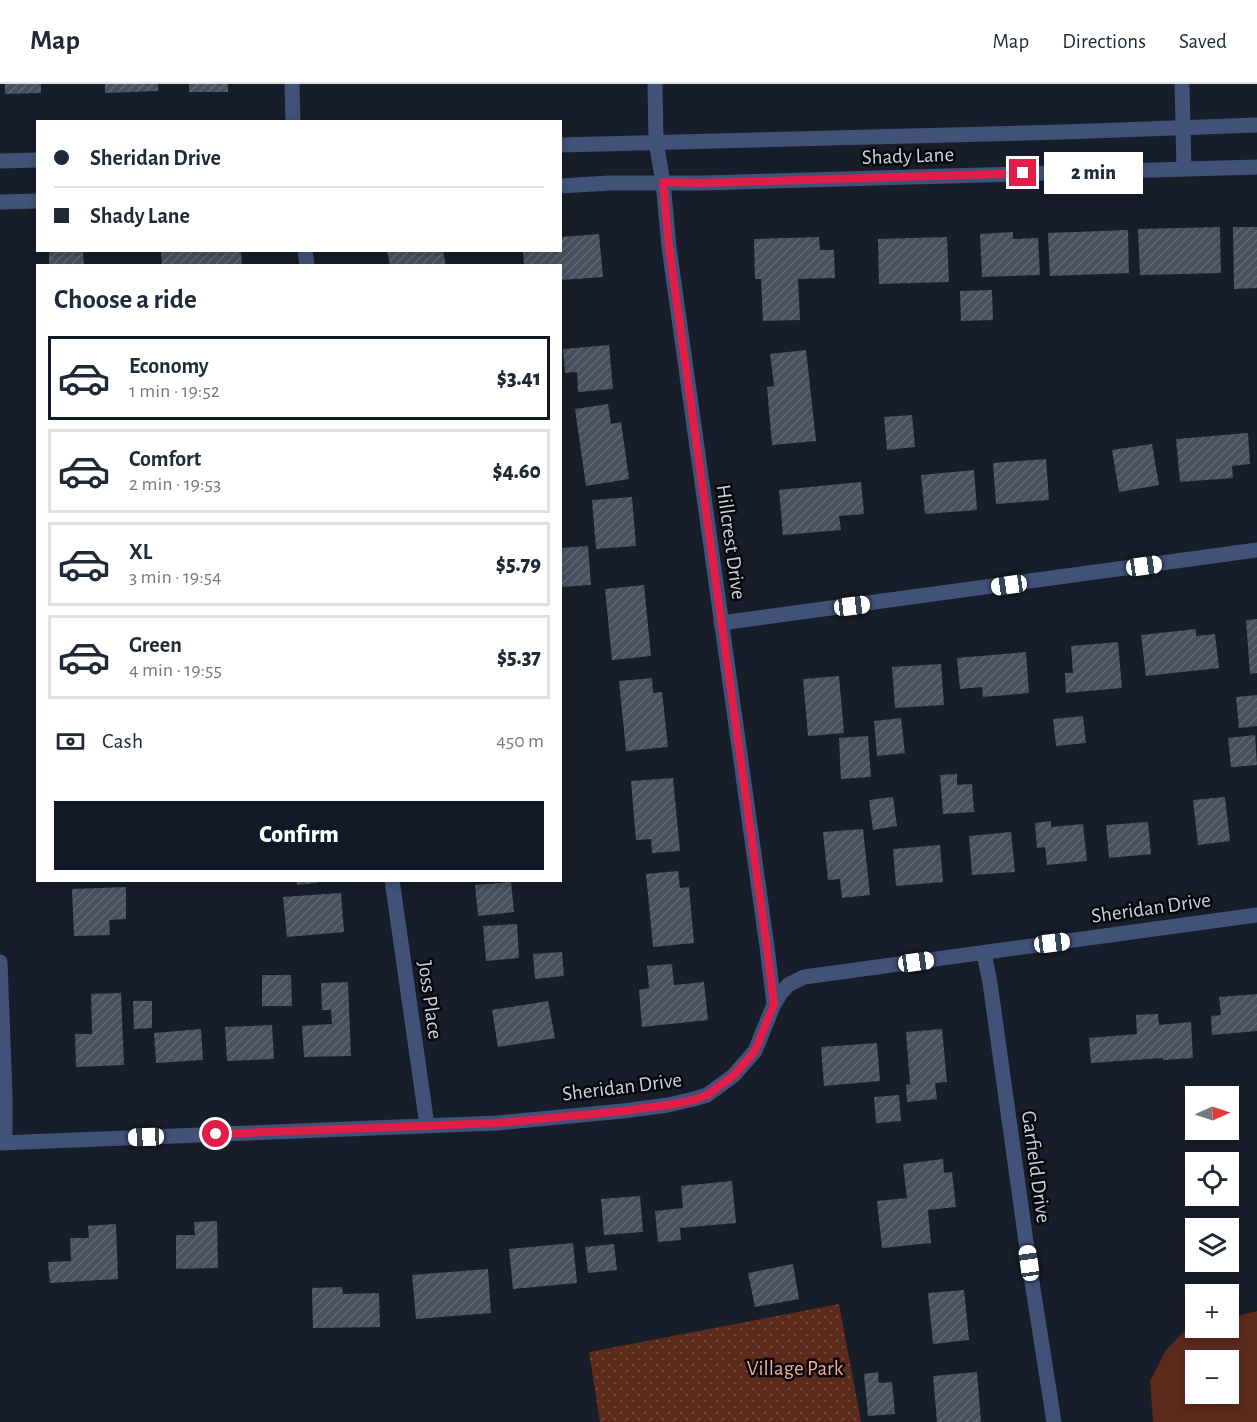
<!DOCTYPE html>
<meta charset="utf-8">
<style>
:root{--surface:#fff;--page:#f2f2f3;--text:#1f2937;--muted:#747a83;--line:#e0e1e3;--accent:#111827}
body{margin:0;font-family:"Alegreya Sans",sans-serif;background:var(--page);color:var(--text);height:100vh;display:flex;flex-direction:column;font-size:22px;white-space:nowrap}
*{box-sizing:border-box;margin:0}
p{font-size:20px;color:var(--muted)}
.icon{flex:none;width:33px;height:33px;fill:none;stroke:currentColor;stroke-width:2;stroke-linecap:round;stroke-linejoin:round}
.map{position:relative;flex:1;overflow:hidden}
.panel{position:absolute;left:36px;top:180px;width:526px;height:618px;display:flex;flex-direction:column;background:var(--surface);border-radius:0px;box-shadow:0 3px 9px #0003}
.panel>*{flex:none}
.banner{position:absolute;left:36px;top:36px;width:526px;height:132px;border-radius:0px;box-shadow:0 3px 9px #0003;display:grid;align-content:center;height:132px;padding:0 18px;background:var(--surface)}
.needle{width:39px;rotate:87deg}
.fabs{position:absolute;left:1185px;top:1002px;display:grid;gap:12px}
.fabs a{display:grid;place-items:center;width:54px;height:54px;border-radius:0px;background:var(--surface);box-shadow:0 3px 9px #0003;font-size:30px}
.end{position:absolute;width:27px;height:27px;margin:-14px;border:8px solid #e11d48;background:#fff;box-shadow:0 0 0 3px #fff}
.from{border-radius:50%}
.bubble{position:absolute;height:42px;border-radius:0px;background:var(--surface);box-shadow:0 3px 9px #0003;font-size:20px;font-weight:800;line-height:42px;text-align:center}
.car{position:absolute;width:18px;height:36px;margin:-18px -9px;border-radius:8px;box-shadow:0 0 4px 2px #0007;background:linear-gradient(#fff 24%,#345 0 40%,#fff 0 76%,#345 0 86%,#fff 0)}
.banner b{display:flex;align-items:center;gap:21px;height:57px;font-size:22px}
.banner b+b{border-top:2px solid var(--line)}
.banner i{width:15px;height:15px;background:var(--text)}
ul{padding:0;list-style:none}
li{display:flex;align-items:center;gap:18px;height:84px;margin:0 12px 9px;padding:0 6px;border:3px solid var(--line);border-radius:0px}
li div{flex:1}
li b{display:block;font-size:22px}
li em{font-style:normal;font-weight:800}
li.selected{border-color:var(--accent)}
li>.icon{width:54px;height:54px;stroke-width:1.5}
h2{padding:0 18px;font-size:27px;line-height:72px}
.pay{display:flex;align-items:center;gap:15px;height:66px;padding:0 18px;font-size:22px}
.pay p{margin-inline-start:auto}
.button{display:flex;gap:12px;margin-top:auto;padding:12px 18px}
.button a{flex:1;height:69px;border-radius:0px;background:var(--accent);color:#fff;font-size:24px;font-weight:800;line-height:69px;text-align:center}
header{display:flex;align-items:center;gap:36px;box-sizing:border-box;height:84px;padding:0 30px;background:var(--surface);border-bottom:2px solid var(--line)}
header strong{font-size:28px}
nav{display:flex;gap:33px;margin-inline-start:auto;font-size:21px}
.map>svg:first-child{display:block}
</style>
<header>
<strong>Map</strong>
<nav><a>Map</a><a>Directions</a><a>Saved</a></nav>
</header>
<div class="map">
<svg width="1257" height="1338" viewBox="0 0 1257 1338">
<defs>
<pattern id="park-dots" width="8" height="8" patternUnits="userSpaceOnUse" patternTransform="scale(1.5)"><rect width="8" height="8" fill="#5c2b1c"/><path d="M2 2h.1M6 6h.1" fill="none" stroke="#72493c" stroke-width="1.8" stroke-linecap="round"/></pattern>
<pattern id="building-hatch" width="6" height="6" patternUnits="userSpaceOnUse" patternTransform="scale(1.5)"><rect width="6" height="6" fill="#484f5d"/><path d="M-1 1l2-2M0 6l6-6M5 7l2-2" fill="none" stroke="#616774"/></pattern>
</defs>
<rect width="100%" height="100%" fill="#171d29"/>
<path fill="url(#park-dots)" d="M 839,1220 L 861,1338 L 600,1338 L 589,1268 Z"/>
<path fill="#5c2b1c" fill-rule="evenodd" d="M 1257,1227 L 1257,1338 L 1153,1338 L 1150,1297 L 1166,1266 L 1188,1243 L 1195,1242 L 1196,1244 L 1228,1244 L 1229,1234 ZM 1196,1276 L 1228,1276 L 1228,1310 L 1196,1310 Z"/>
<path fill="url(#building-hatch)" d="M 5,0 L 41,0 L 41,9 L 5,10 Z
M 105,0 L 158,0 L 158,7 L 105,9 Z
M 189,0 L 228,0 L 228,8 L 189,8 Z
M 1220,143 L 1221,189 L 1140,191 L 1138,145 Z
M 1233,143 L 1257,143 L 1257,204 L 1234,205 Z
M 1128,146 L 1129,189 L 1050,192 L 1048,149 Z
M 1013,148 L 1013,155 L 1038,154 L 1040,191 L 982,193 L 980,150 Z
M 599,150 L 603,193 L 561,196 L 561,182 L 524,182 L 523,166 L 561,166 L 561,153 Z
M 819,153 L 820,166 L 834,166 L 835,194 L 798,195 L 800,236 L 763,237 L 761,195 L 755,195 L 754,155 Z
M 947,153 L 949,198 L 879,200 L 878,155 Z
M 49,166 L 83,166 L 84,182 L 49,182 Z
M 161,166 L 241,166 L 242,182 L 162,182 Z
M 387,166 L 443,166 L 446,182 L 390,182 Z
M 992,206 L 993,236 L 961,237 L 960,207 Z
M 609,261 L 613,305 L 578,308 L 577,288 L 565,289 L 563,265 Z
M 806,266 L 816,357 L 772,361 L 767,303 L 774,302 L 770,270 Z
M 608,320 L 611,340 L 621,338 L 629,395 L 586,402 L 575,325 Z
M 912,331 L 915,363 L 887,366 L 884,333 Z
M 1248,349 L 1250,380 L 1232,382 L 1233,394 L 1180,398 L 1176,355 Z
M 1152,360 L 1159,401 L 1119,408 L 1112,366 Z
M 1046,375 L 1049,416 L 996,420 L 993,379 Z
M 974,386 L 977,426 L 925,430 L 921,391 Z
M 861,398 L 864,430 L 839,432 L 841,446 L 783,451 L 779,406 Z
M 632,413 L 636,462 L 596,465 L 592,416 Z
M 588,462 L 591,501 L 561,503 L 561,464 Z
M 644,501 L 651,572 L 612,576 L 605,505 Z
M 1257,535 L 1257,589 L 1250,590 L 1246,536 Z
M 1196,545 L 1196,552 L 1215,550 L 1219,584 L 1146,592 L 1141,551 Z
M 1118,558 L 1122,604 L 1066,609 L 1065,589 L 1073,589 L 1071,562 Z
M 1026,568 L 1029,609 L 983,613 L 982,603 L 960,605 L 957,574 Z
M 941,580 L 944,621 L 895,624 L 892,583 Z
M 839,592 L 844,649 L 808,652 L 803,595 Z
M 652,594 L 653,609 L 662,608 L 668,663 L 626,667 L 619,597 Z
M 1257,611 L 1257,642 L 1239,644 L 1236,613 Z
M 1083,632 L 1086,659 L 1056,662 L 1053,635 Z
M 901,634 L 905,669 L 877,672 L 874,637 Z
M 1255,651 L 1257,681 L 1231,683 L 1228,654 Z
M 868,652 L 871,693 L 841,695 L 839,654 Z
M 957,690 L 957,701 L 972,700 L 974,728 L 943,730 L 940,691 Z
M 673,694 L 680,767 L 652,769 L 651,755 L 636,756 L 631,697 Z
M 893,713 L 897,742 L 873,746 L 869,716 Z
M 1225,713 L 1230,757 L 1198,761 L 1193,716 Z
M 1051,737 L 1051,743 L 1083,740 L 1087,777 L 1047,781 L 1045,763 L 1037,764 L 1035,739 Z
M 1148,738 L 1151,770 L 1109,774 L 1106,741 Z
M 863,745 L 870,811 L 842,814 L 840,795 L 828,796 L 823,748 Z
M 1011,748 L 1015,788 L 972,791 L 969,752 Z
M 940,761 L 943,798 L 896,802 L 893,765 Z
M 678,787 L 680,804 L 689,803 L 694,859 L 653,863 L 646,790 Z
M 296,796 L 317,796 L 317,799 L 297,801 Z
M 511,798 L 514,828 L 478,832 L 475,801 Z
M 126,803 L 126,835 L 109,836 L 110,851 L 74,852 L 72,805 Z
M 341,809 L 344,848 L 287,853 L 283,813 Z
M 517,840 L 519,874 L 486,877 L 483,842 Z
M 562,868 L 564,892 L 535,895 L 533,870 Z
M 672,880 L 674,901 L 704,898 L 708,936 L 642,943 L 639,906 L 649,904 L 647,882 Z
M 262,891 L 291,891 L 292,922 L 262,922 Z
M 348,898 L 351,972 L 304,973 L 302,942 L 332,940 L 331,926 L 322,926 L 321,899 Z
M 121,909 L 124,981 L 76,983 L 75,950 L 92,950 L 91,910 Z
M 1257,910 L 1257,947 L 1212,951 L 1211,932 L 1221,931 L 1219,913 Z
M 133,917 L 152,917 L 152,944 L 134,945 Z
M 548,917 L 555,954 L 498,963 L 492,926 Z
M 1158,930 L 1159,941 L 1191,938 L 1193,974 L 1163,976 L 1163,974 L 1091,979 L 1089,954 L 1137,950 L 1136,931 Z
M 272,941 L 274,975 L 227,977 L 225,943 Z
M 201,945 L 203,976 L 156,979 L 154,949 Z
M 942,945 L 947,998 L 935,999 L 937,1015 L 907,1018 L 906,1001 L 910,1000 L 906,948 Z
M 877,959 L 880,997 L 824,1002 L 821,963 Z
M 899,1011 L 901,1037 L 876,1039 L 874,1013 Z
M 943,1075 L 944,1089 L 952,1088 L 956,1123 L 928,1126 L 931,1159 L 882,1164 L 877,1117 L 907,1114 L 903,1080 Z
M 732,1097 L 736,1139 L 680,1144 L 681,1156 L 658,1158 L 655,1127 L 683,1124 L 681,1102 Z
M 640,1112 L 643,1148 L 604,1151 L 601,1115 Z
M 217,1137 L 218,1184 L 176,1185 L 176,1151 L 195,1151 L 194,1138 Z
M 116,1140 L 118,1195 L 50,1199 L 48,1178 L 71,1177 L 70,1154 L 89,1154 L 88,1142 Z
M 573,1159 L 577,1199 L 513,1205 L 509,1165 Z
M 614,1160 L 617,1186 L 588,1189 L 585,1163 Z
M 793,1180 L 799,1215 L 755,1223 L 748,1189 Z
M 488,1185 L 491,1229 L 416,1235 L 412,1191 Z
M 342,1203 L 343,1210 L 379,1209 L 380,1243 L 313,1244 L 312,1204 Z
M 964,1206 L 969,1256 L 933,1260 L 928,1209 Z
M 878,1288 L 879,1299 L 892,1298 L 895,1330 L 868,1332 L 864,1290 Z
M 977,1288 L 981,1338 L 937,1338 L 933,1292 Z"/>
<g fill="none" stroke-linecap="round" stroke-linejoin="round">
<path stroke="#415279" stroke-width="15" d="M 292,0 L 293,38
M 655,0 L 656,58 L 663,98 L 669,163 L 767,863 L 774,920
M 1182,0 L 1184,85
M 561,61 L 1063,48 L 1257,41
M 0,77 L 38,76
M 561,102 L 610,99 L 702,99 L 1257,83
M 0,118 L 38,117
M 305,166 L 307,182
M 721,539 L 1257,466
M 392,796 L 427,1041
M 984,869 L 990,899 L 1029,1179 L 1054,1338
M 0,878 L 5,1011 L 5,1059
M 0,1059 L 497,1039 L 623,1027 L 668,1021 L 694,1015 L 707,1011 L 733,992 L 755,967 L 774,920 L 781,909 L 788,901 L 804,893 L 1257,831"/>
</g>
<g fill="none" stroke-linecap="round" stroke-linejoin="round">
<path stroke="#e11d48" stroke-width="8" d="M 216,1050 L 497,1039 L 623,1027 L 668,1021 L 694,1016 L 707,1011 L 733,992 L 755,967 L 774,920 L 767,864 L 669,163 L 663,98 L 702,99 L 1023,89"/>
</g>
<g text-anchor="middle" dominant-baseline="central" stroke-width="5" stroke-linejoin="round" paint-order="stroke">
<g font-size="21" fill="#ced2db" stroke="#06070d">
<text transform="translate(908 72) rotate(-2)">Shady Lane</text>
<text transform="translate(731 458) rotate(82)">Hillcrest Drive</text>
<text transform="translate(1151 824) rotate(-8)">Sheridan Drive</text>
<text transform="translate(430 916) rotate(82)">Joss Place</text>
<text transform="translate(622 1003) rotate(-7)">Sheridan Drive</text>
<text transform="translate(1036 1083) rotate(82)">Garfield Drive</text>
</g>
<g font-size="21" fill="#f6a991" stroke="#06070d">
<text x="795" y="1284">Village Park</text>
</g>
</g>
</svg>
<div class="fabs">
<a><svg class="needle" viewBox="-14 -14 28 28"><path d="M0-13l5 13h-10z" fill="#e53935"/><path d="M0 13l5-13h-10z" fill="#747a83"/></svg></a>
<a><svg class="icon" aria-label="locate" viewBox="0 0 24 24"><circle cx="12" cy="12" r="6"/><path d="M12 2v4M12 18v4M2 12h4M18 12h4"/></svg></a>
<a><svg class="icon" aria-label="layers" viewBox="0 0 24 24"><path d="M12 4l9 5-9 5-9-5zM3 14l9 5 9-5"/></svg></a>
<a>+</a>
<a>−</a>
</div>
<i class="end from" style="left:216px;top:1050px"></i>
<i class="end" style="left:1023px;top:89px"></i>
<div class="bubble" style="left:1044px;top:68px;width:99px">2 min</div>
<i class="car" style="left:1144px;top:482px;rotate:82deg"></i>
<i class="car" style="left:1009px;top:501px;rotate:262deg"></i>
<i class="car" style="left:852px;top:522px;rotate:83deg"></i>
<i class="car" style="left:1052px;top:859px;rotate:83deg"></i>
<i class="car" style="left:916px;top:878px;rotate:82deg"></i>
<i class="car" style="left:146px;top:1053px;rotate:268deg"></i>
<i class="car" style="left:1029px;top:1179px;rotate:352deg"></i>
<div class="banner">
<b><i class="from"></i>Sheridan Drive</b>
<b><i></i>Shady Lane</b>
</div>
<section class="panel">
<h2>Choose a ride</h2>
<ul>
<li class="selected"><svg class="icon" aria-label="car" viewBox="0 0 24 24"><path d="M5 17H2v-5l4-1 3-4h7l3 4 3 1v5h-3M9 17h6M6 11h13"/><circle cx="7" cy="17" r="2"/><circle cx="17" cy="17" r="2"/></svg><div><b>Economy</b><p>1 min · 19:52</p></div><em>$3.41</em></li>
<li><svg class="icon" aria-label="car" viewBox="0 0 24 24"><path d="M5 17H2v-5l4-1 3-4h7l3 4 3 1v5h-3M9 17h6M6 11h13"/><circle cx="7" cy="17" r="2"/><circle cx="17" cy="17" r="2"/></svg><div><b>Comfort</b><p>2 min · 19:53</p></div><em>$4.60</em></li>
<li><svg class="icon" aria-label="car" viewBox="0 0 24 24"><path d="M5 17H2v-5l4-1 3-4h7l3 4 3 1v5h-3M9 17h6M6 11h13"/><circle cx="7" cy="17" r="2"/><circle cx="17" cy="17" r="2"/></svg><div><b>XL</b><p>3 min · 19:54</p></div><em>$5.79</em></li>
<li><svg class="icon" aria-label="car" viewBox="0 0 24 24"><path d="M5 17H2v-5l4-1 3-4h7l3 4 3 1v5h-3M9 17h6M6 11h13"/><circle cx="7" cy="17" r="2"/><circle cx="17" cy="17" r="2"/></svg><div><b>Green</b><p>4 min · 19:55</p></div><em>$5.37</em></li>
</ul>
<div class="pay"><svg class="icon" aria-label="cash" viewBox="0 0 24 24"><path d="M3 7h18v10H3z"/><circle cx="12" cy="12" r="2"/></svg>Cash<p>450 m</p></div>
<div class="button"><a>Confirm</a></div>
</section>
</div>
